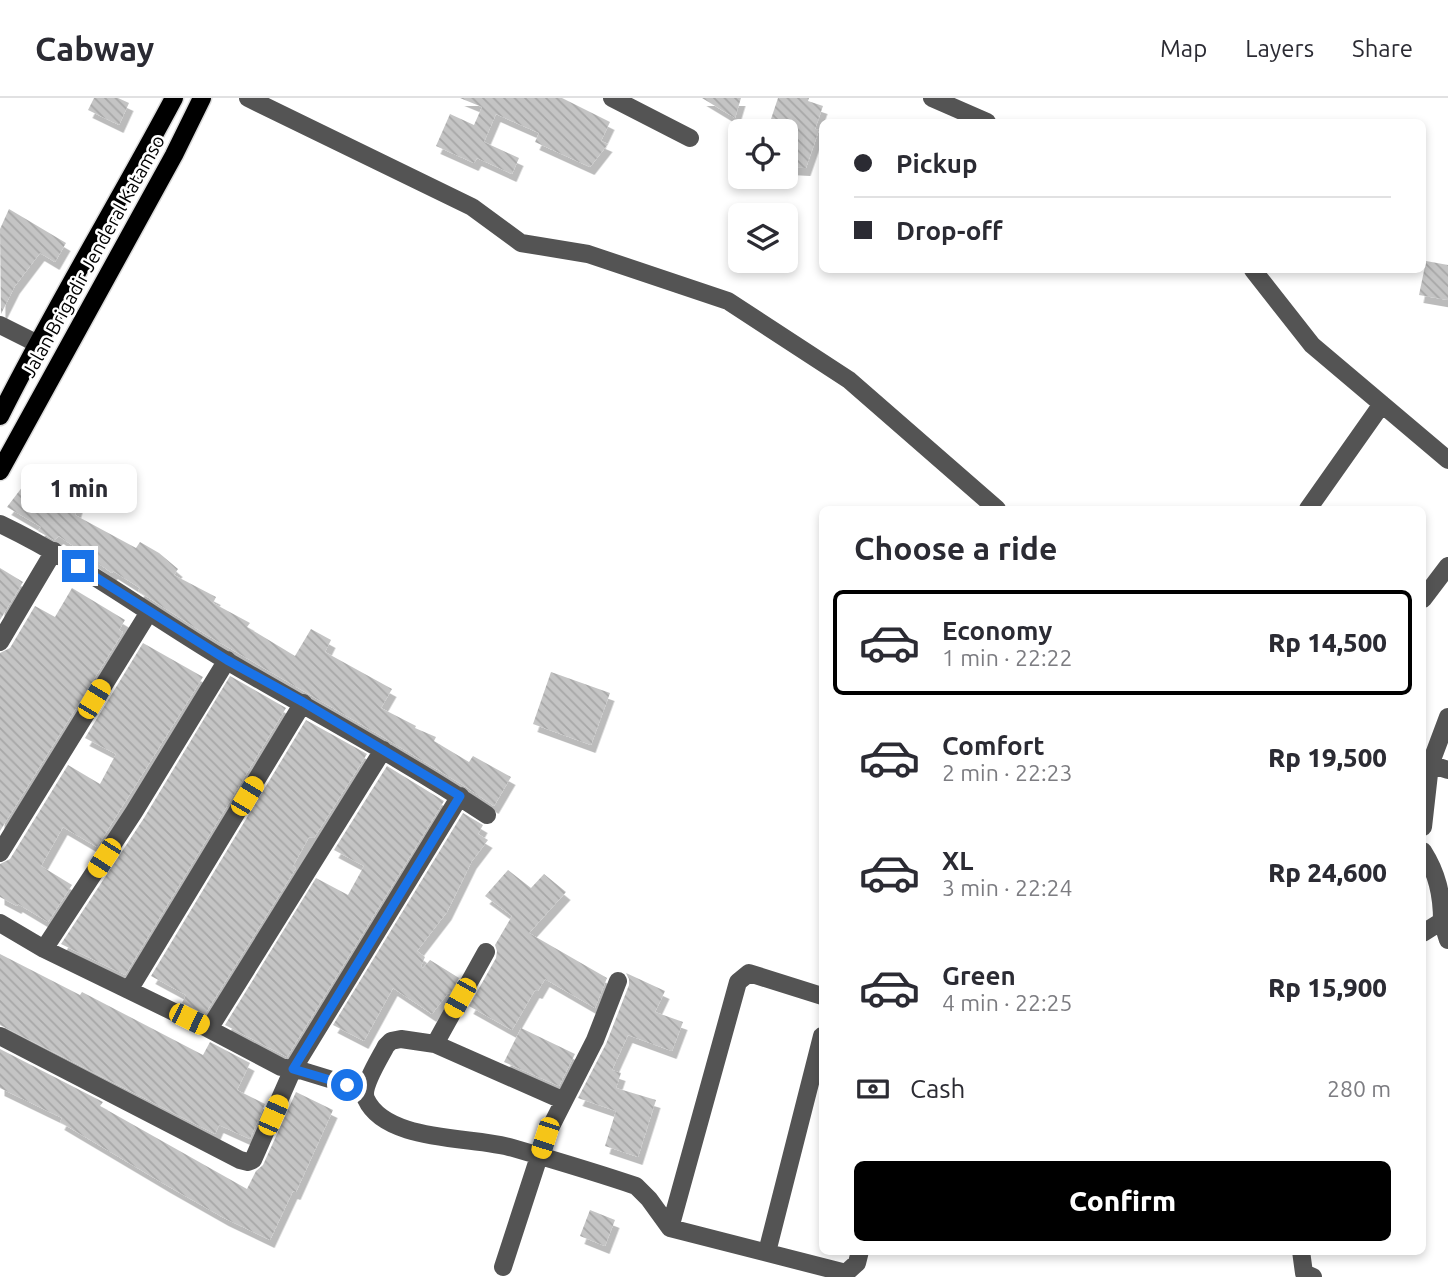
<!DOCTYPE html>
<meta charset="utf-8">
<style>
:root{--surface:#fff;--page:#f7f7f7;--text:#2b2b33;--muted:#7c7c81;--line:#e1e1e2;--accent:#000}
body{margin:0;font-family:Ubuntu,sans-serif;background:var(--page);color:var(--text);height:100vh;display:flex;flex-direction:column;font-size:26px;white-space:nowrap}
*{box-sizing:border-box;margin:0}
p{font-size:23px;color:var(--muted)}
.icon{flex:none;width:38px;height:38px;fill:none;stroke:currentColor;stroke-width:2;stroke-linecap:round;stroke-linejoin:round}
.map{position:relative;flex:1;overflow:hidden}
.drawer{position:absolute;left:819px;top:408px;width:607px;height:749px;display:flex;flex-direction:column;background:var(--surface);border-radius:10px;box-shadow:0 4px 10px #0003}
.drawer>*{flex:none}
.guide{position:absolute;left:819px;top:21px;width:607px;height:154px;border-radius:10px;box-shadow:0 4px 10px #0003;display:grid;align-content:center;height:154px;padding:0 35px;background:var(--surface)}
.tools{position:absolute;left:728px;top:21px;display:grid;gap:14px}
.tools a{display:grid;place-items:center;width:70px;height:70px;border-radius:10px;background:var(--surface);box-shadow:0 4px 10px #0003;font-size:35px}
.end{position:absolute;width:32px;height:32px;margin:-16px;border:9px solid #1a73e8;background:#fff;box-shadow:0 0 0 4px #fff}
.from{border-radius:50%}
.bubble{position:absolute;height:49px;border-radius:10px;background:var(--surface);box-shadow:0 4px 10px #0003;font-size:23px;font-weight:800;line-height:49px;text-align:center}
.car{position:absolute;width:21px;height:42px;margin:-21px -10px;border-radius:9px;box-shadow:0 0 5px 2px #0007;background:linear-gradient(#f5c518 24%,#345 0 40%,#f5c518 0 76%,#345 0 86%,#f5c518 0)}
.guide b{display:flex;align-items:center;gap:24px;height:66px;font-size:26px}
.guide b+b{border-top:2px solid var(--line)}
.guide i{width:18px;height:18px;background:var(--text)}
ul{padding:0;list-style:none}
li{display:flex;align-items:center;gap:21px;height:105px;margin:0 14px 10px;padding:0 21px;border:4px solid transparent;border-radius:10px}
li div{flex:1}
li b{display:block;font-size:26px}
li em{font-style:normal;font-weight:800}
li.selected{border-color:var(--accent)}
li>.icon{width:63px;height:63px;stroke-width:1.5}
h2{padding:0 35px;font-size:32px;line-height:84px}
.pay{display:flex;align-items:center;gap:18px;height:77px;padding:0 35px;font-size:26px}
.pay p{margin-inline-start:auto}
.button{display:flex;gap:14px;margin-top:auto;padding:14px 35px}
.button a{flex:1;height:80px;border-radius:10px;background:var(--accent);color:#fff;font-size:28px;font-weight:800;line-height:80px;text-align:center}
header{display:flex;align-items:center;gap:42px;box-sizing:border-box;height:98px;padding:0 35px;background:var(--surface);border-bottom:2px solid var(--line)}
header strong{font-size:33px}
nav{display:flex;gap:38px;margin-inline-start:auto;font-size:24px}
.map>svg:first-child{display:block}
</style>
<header>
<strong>Cabway</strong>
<nav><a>Map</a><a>Layers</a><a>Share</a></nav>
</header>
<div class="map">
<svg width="1448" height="1179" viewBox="0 0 1448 1179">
<defs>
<pattern id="building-back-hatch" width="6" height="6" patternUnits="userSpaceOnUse" patternTransform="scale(1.75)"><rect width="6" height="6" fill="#c4c4c4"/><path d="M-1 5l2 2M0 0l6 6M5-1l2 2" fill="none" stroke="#a7a7a7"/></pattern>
<filter id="shadow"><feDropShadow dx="4.5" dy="8" stdDeviation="0" flood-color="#0004"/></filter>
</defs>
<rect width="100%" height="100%" fill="#fff"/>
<path fill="url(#building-back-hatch)" filter="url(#shadow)" d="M 94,0 L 118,0 L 129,5 L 119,27 L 88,12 Z
M 460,0 L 562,0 L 610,24 L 601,43 L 608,46 L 590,69 L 535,44 L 539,35 L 496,16 L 484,44 L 519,60 L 512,76 L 477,60 L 474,65 L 436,48 L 450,16 L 474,27 L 482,9 Z
M 702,0 L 741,0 L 735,20 Z
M 778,0 L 809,0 L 808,3 L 823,8 L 815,31 L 819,32 L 806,70 L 786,69 L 786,33 L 767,33 Z
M 9,111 L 66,145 L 55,164 L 40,155 L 15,188 L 1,216 L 0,131 Z
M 1426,163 L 1448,167 L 1448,202 L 1419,197 Z
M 36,371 L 63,382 L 56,394 L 79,404 L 75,417 L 136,450 L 140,444 L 159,455 L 178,471 L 174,477 L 216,499 L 213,505 L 250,525 L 247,529 L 295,558 L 311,531 L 331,542 L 325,554 L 392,591 L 381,610 L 416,628 L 415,630 L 436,639 L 434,643 L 469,664 L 473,658 L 511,679 L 494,708 L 466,689 L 388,642 L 205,536 L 138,493 L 140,490 L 113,473 L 112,475 L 59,438 L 54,442 L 38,433 L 41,429 L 7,409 Z
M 0,470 L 23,484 L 0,522 Z
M 72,490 L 125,522 L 119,532 L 123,534 L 0,733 L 0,555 L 10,550 L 35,508 L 55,519 Z
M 143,545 L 203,579 L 97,749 L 63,729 L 41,768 L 72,787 L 48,824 L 18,806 L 17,808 L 0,799 L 0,766 L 10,761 L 68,667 L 100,686 L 116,656 L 85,640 Z
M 551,574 L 610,595 L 591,647 L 533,626 Z
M 230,578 L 286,610 L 125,877 L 61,846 L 144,720 Z
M 306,622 L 367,656 L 314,740 L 309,739 L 293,768 L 296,770 L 205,916 L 182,905 L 186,897 L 151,878 Z
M 387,668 L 444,703 L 287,959 L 285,958 L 225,927 L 316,780 L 348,797 L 364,768 L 334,752 Z
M 463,715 L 483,727 L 478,736 L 488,742 L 472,763 L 447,814 L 417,853 L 425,859 L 421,868 L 423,870 L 430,862 L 459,880 L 450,896 L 448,895 L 432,916 L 393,890 L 364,943 L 333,927 Z
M 508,772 L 531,790 L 544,776 L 566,794 L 529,835 L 607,880 L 595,910 L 545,881 L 538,893 L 535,892 L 512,932 L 469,908 L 496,860 L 497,853 L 495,847 L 512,818 L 485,798 Z
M 0,856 L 80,897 L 82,894 L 203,957 L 210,944 L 250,965 L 237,992 L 265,1006 L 250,1041 L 219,1027 L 215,1036 L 0,927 Z
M 626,875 L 665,893 L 655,914 L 683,924 L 672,953 L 628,937 L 612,972 L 621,975 L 616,990 L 656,1002 L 638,1059 L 605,1048 L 616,1013 L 578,1000 L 606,946 L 629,887 L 629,881 Z
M 521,930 L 575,956 L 559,988 L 504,964 Z
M 0,951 L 103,1004 L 100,1008 L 247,1091 L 256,1073 L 263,1067 L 296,994 L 333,1012 L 296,1094 L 293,1093 L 270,1142 L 224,1120 L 166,1087 L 60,1024 L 62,1020 L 0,990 Z
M 590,1112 L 615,1122 L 605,1148 L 580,1138 Z"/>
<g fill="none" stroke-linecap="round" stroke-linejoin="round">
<defs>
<path id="major" d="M 0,318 C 54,210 117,107 174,0
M 0,373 L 174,57 L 202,0"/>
</defs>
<use href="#major" stroke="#dbdbdb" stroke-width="21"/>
<path stroke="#545454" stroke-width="18" d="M 248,0 L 472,109 L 521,145 L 588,156 L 728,203 L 849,282 L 997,411
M 612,0 L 690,40
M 932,0 L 987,24
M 1253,172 L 1312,247 L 1448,362
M 0,227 L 36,245
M 1308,411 L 1382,306
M 0,426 C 80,464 151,518 227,563 C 314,614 403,661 487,717
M 1423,501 L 1448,468
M 0,544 L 54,453
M 1423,664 L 1448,672
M 1423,729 L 1430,667 L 1448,619
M 1423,753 C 1437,775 1442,796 1442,823 L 1423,835
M 0,755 L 149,514
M 1442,823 L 1448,842
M 0,825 L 44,851 L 209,931 L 281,969 L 303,973 L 365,992
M 44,851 L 134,714 L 227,562
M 129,892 L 303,605
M 209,931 L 383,652
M 0,938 L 240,1062 L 248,1064 L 253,1062 L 293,971 L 460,698
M 435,946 L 486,854
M 562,1002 L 435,946 L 401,941 L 391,943 L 386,948 C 380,960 361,989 366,1001 C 386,1045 474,1038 513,1050 C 554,1062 595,1074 636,1088 L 649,1101 L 670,1130 L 846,1175 L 857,1165 L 860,1153
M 670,1130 L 738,884 L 749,875 L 822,898
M 1301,1153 L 1304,1175 L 1313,1179
M 767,1154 L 822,938
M 503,1169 L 545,1040 L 595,942 L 618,883"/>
<use href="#major" stroke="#000" stroke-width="18"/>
</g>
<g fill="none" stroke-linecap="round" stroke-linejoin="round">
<path stroke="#1a73e8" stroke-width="9" d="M 78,468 L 227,562 L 303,604 L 460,698 L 293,971 L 347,987"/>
</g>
<g text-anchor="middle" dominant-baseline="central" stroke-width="5" stroke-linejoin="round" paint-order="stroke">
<g font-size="19" fill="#000" stroke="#fff">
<text transform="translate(93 158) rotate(-61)">Jalan Brigadir Jenderal Katamso</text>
</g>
</g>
</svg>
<div class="tools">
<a><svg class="icon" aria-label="locate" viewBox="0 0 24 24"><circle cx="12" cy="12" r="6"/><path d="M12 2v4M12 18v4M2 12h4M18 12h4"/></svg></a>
<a><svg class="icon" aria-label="layers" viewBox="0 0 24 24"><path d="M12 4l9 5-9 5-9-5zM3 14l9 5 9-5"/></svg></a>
</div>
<i class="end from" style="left:347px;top:987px"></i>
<i class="end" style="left:78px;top:468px"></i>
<div class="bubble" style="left:21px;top:366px;width:116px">1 min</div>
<i class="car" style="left:94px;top:601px;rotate:31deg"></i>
<i class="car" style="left:247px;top:698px;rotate:31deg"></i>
<i class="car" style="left:104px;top:760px;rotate:213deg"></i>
<i class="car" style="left:460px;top:900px;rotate:209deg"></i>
<i class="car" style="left:189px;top:921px;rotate:116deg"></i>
<i class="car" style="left:273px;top:1017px;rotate:24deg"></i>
<i class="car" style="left:545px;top:1040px;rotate:198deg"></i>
<div class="guide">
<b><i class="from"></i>Pickup</b>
<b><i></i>Drop-off</b>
</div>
<section class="drawer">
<h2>Choose a ride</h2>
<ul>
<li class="selected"><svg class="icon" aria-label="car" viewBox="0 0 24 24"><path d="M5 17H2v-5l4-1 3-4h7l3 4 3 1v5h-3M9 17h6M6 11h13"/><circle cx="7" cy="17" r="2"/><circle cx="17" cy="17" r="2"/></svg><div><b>Economy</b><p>1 min · 22:22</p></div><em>Rp 14,500</em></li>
<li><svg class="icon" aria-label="car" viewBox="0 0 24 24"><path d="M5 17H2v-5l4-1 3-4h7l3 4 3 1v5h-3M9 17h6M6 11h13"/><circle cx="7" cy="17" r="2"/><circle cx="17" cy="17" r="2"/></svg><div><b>Comfort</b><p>2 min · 22:23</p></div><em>Rp 19,500</em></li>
<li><svg class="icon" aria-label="car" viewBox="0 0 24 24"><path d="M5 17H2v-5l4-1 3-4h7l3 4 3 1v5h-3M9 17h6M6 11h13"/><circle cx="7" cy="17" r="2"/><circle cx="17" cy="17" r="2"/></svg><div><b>XL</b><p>3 min · 22:24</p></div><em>Rp 24,600</em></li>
<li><svg class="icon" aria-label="car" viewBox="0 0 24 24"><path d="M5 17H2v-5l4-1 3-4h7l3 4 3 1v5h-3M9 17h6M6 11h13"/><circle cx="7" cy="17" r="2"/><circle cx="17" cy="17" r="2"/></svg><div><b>Green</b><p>4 min · 22:25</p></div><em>Rp 15,900</em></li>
</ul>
<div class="pay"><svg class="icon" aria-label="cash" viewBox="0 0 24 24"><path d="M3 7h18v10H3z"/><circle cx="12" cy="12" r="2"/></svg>Cash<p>280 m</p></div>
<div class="button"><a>Confirm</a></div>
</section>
</div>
